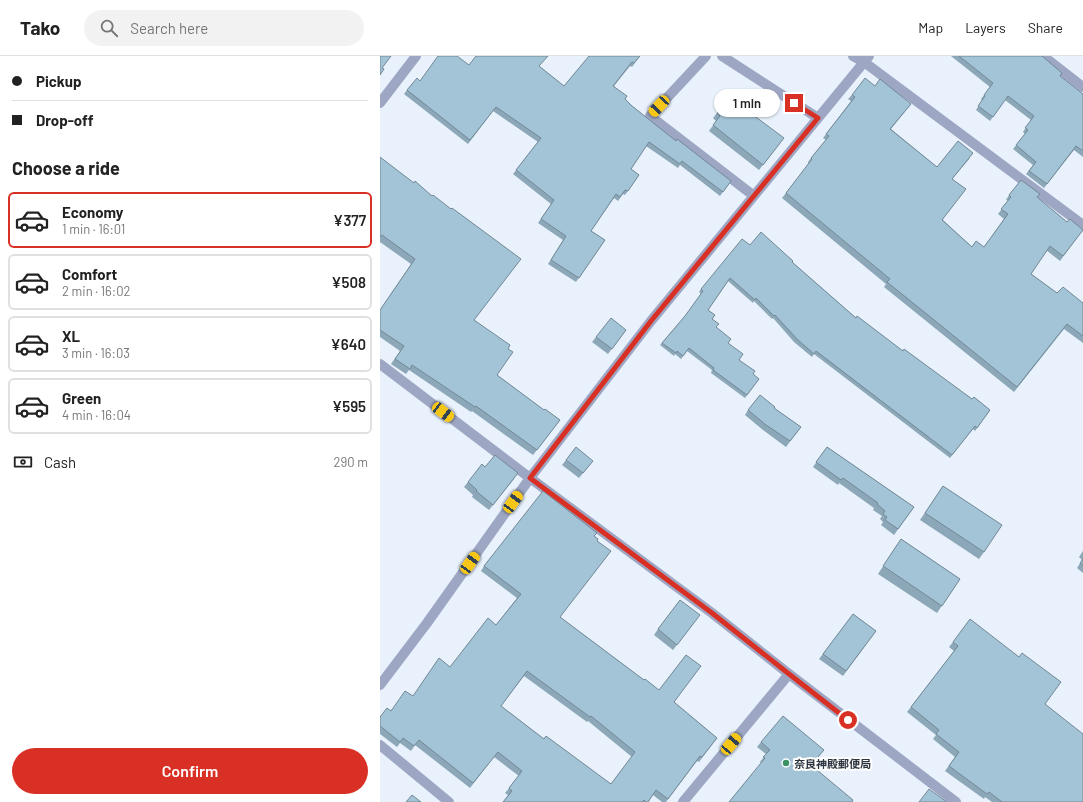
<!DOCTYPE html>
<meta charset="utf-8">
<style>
:root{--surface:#fff;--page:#f2f2f2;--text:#222;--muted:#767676;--line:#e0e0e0;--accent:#d93025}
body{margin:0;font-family:Barlow,"Noto Sans JP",sans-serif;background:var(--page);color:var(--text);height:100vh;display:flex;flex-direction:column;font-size:15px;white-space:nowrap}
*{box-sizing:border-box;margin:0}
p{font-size:13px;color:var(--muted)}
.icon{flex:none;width:22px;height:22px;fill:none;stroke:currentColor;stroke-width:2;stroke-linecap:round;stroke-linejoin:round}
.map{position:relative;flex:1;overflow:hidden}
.drawer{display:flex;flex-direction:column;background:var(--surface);width:380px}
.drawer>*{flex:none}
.banner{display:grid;align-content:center;height:88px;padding:0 12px;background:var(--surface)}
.end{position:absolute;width:18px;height:18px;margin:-9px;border:5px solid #d93025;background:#fff;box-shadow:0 0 0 2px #fff}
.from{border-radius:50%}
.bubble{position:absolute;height:28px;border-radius:14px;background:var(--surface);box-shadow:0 1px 3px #0004;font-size:13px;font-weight:600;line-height:28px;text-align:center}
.car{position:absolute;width:12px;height:24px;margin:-12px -6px;border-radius:5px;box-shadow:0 0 3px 1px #0007;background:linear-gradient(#f5c518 24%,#345 0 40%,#f5c518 0 76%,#345 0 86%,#f5c518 0)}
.banner b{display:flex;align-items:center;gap:14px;height:38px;font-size:15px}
.banner b+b{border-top:1px solid var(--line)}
.banner i{width:10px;height:10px;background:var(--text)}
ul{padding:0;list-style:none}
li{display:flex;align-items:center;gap:12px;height:56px;margin:0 8px 6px;padding:0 4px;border:2px solid var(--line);border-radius:6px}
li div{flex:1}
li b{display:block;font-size:15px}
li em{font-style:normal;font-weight:600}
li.active{border-color:var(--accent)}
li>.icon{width:36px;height:36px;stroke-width:1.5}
h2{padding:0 12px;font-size:18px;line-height:48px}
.pay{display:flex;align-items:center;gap:10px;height:44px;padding:0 12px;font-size:15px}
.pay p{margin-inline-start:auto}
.action{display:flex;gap:8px;margin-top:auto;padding:8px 12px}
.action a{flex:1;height:46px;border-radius:24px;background:var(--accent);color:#fff;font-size:16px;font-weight:600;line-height:46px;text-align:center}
header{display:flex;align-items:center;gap:24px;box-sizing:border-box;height:56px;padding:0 20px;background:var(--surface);border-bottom:1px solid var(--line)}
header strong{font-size:19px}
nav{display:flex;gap:22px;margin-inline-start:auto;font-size:14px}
.search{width:280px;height:36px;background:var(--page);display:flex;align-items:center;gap:10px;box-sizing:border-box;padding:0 14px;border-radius:22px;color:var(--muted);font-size:15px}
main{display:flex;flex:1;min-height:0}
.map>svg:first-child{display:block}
</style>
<header>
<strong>Tako</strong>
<div class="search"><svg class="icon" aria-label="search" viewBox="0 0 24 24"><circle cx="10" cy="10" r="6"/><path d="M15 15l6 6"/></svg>Search here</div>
<nav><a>Map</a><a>Layers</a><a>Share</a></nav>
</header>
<main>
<section class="drawer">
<div class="banner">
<b><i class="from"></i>Pickup</b>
<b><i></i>Drop-off</b>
</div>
<h2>Choose a ride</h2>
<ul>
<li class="active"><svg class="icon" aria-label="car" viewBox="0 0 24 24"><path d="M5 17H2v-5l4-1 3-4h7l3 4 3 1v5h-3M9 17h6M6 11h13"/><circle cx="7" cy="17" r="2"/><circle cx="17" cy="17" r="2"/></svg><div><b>Economy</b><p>1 min · 16:01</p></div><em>¥377</em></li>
<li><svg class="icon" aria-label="car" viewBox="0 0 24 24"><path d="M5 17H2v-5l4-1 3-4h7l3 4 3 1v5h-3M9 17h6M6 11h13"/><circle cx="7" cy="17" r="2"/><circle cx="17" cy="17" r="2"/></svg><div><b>Comfort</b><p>2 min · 16:02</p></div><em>¥508</em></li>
<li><svg class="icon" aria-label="car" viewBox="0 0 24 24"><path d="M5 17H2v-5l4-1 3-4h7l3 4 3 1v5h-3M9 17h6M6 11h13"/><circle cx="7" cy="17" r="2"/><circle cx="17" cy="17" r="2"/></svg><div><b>XL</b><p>3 min · 16:03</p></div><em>¥640</em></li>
<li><svg class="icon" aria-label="car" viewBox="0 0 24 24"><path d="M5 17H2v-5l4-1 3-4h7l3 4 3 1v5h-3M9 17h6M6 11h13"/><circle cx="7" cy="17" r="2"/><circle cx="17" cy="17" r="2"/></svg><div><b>Green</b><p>4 min · 16:04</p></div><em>¥595</em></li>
</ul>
<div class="pay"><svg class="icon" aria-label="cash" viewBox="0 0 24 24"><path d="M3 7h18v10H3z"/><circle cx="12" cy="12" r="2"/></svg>Cash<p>290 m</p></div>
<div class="action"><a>Confirm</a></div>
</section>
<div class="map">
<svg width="703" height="746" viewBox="0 0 703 746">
<rect width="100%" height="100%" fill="#e8f1fc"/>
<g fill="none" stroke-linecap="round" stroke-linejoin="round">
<path stroke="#9da6c2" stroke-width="10" d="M 326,0 L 270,60 L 374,140
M 342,0 L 438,62
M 473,0 L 484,6 L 703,169
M 663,0 L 703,31
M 0,47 L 36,0
M 0,308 L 150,422 L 332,557 L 409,618 L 576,746
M 0,629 L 47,567 L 150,422 L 271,265 L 489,0
M 0,689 L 69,746
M 303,746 L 409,618"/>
</g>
<path fill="#8ca8b8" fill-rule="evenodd" d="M 260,0 L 252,11 L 250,10 L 234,30 L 245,43 L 252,50 L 296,85 L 351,125 L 340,140 L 300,109 L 298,112 L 266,90 L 251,113 L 259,119 L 245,139 L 243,138 L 238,145 L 234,142 L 211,175 L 225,184 L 196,226 L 168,208 L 183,184 L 158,167 L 171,148 L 133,118 L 158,86 L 113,55 L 88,88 L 24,38 L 27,34 L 40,25 L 89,9 L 160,11 L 184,30 Z
M 571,0 L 662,0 L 680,20 L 703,38 L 703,101 L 694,94 L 664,132 L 646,118 L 653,109 L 633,93 L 645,78 L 643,76 L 651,64 L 625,44 L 610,65 L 596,54 L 602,44 L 601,43 L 610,31 Z
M 495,30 L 531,48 L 511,73 L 557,111 L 590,102 L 572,123 L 563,164 L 592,191 L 604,191 L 624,163 L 618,158 L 628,145 L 626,144 L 629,139 L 657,141 L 687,166 L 703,174 L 680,205 L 666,194 L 651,218 L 677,237 L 703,247 L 703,287 L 684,273 L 634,336 L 504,231 L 506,228 L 402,142 L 429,108 L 428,106 L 431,102 L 446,84 L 443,82 L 471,45 L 468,43 L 472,39 Z
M 337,57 L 400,87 L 379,114 L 329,75 L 336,65 L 333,62 Z
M 0,101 L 95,265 L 128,293 L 117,319 L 164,354 L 180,364 L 153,399 L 92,355 L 91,356 L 29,314 L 26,318 L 11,308 L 20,295 L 0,281 L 0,254 L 31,208 L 0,186 Z
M 370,189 L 412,206 L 476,262 L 592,343 L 610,354 L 595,375 L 593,373 L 570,402 L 434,298 L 432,301 L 414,286 L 393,262 L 392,263 L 374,245 L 373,247 L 348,225 L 328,254 L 332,263 L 336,271 L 348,287 L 359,304 L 373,318 L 379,323 L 365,342 L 331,317 L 332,314 L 307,295 L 301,303 L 295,298 L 294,300 L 280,289 L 305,260 L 321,238 L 319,236 L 321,233 Z
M 246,274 L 228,298 L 212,286 L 216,281 Z
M 394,352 L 421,371 L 406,391 L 383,374 L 365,359 L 368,354 Z
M 447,391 L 534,451 L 514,479 L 501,469 L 503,466 L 500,463 L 502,460 L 493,454 L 494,452 L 459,427 L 458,429 L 433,411 Z
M 186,404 L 213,405 L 199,422 L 182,409 Z
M 105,411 L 134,423 L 109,454 L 92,441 L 93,439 L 84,431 L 88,426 Z
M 563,430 L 604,496 L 599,503 L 540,464 Z
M 214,480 L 217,485 L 180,561 L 264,624 L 294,646 L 337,682 L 319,706 L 317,705 L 286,746 L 282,746 L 273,739 L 268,746 L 123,746 L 128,739 L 125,737 L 139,720 L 114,701 L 90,732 L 35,689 L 31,695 L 20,687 L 17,691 L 0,678 L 0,661 L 33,640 L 70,611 L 116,569 L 137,542 L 101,515 L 104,510 ZM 144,620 L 207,666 L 208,665 L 252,701 L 231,728 L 164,683 L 121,650 Z
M 521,483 L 580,523 L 557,557 L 498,518 Z
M 703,495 L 703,517 L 697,512 L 702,504 L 699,501 Z
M 473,558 L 496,575 L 463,620 L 439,603 Z
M 316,564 L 293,594 L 274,579 L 278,573 Z
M 573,586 L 665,648 L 703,746 L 612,746 L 605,741 L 604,743 L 565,715 L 575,701 L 553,683 L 556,679 L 527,656 L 574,595 L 569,591 Z
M 381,686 L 440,699 L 431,710 L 381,707 L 380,706 L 386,698 L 377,691 Z"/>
<path fill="#a3c3d6" stroke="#728896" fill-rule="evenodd" d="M 0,0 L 11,0 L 2,12 L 4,13 L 0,19 Z
M 58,0 L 77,0 L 89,9 L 96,0 L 168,0 L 159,10 L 184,30 L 209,0 L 260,0 L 254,7 L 252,6 L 233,30 L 247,40 L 245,43 L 252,50 L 296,85 L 297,83 L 351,125 L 343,136 L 302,105 L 300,108 L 269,86 L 251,113 L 259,119 L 248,135 L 245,134 L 240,141 L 236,138 L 211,175 L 225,184 L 199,222 L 171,204 L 186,180 L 161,163 L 174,144 L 136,114 L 161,82 L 116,51 L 90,84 L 27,34 L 37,22 L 40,25 Z
M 579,0 L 662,0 L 682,17 L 680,20 L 703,38 L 703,95 L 696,90 L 667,128 L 649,115 L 656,106 L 636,89 L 648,74 L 645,72 L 654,60 L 628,40 L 613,61 L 598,50 L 605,40 L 604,39 L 613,27 Z
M 485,22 L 495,30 L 500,23 L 531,48 L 510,73 L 557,111 L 578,85 L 593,97 L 572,123 L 586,133 L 562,164 L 592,191 L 596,185 L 604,191 L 628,158 L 621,153 L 631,141 L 629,139 L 641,124 L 660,138 L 657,141 L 687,166 L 690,163 L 703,174 L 683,200 L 670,190 L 651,218 L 677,237 L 683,231 L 703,247 L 703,280 L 687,268 L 637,331 L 507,226 L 510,223 L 406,137 L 432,103 L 431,102 L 449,80 L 446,78 L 475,41 L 472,39 Z
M 349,41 L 404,82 L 383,109 L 333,69 L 340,60 L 337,57 Z
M 0,101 L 34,127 L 35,125 L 52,140 L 53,139 L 71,153 L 72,152 L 91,166 L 141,203 L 94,264 L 130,289 L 128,293 L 133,296 L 117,319 L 164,354 L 165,353 L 180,364 L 157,394 L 96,350 L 95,351 L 32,309 L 30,313 L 15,303 L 24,290 L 0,274 L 0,254 L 35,203 L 2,179 L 0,181 Z
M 381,176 L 413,205 L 412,206 L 476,262 L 477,260 L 523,295 L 524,293 L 592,343 L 594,341 L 610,354 L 597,372 L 595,370 L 572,399 L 436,295 L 434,298 L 417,283 L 395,259 L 394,260 L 376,242 L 375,244 L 350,222 L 328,254 L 335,259 L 332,263 L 339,268 L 336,271 L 351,283 L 348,287 L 363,298 L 359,304 L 375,315 L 373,318 L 379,323 L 367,339 L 333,314 L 334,312 L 309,292 L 303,300 L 297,295 L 296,297 L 282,287 L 305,260 L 323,235 L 321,233 L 362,183 L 370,189 Z
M 231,262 L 246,274 L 232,293 L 216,281 Z
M 380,339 L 395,351 L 394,352 L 421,371 L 410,385 L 386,369 L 368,354 Z
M 196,391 L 213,405 L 203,417 L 186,404 Z
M 447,391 L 534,451 L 518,473 L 505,464 L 507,461 L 503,458 L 505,455 L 497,448 L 498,447 L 463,422 L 461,424 L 436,406 Z
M 115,399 L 138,417 L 113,449 L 96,435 L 97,434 L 88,426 L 102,408 L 105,411 Z
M 563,430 L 622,469 L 604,496 L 545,457 Z
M 163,435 L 217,477 L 214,480 L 218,483 L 217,485 L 231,495 L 180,561 L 264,624 L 265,623 L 279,634 L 306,599 L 321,610 L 294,646 L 337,682 L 322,701 L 320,700 L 288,743 L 276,734 L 268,746 L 266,746 L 264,744 L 262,746 L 123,746 L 132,735 L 129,732 L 142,715 L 118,696 L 93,727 L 39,684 L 34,690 L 23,682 L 20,686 L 0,670 L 0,661 L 7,652 L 11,655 L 25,635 L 33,640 L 59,602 L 70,611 L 108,562 L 116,569 L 141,538 L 104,510 ZM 147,615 L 210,661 L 211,660 L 255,696 L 231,728 L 166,680 L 164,683 L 121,650 Z
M 521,483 L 580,523 L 562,550 L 503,510 Z
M 703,503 L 703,509 L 700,507 Z
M 300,544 L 320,559 L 297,589 L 278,573 Z
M 473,558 L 496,575 L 466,615 L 443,598 Z
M 590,563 L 639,601 L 642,597 L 681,626 L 665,648 L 703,678 L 703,746 L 622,746 L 609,736 L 607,738 L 569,710 L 579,696 L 556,678 L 559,674 L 531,651 L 578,590 L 573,586 Z
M 403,660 L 444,694 L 431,709 L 473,744 L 472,746 L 349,746 L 385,702 L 383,701 L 390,694 L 381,686 Z
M 549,733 L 567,746 L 539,746 Z
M 32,739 L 41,746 L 26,746 Z"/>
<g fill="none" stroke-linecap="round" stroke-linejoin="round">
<path stroke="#d93025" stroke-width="5" d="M 414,47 L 438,62 L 271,265 L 150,422 L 332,557 L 409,618 L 468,664"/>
</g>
<circle fill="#3a9266" stroke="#fff" stroke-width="1.5" cx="406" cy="707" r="4"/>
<g text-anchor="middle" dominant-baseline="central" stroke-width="4" stroke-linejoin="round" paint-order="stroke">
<g font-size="11" font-weight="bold" fill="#2d3640" stroke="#fff" text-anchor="start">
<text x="414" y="707">奈良神殿郵便局</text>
</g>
</g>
</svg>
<i class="end from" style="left:468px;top:664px"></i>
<i class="end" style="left:414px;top:47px"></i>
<div class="bubble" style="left:334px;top:33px;width:66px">1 min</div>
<i class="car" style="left:279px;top:50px;rotate:223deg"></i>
<i class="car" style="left:63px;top:356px;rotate:127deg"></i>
<i class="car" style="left:133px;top:446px;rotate:36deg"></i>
<i class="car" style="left:90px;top:507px;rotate:36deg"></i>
<i class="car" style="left:351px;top:688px;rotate:40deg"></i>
</div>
</main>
